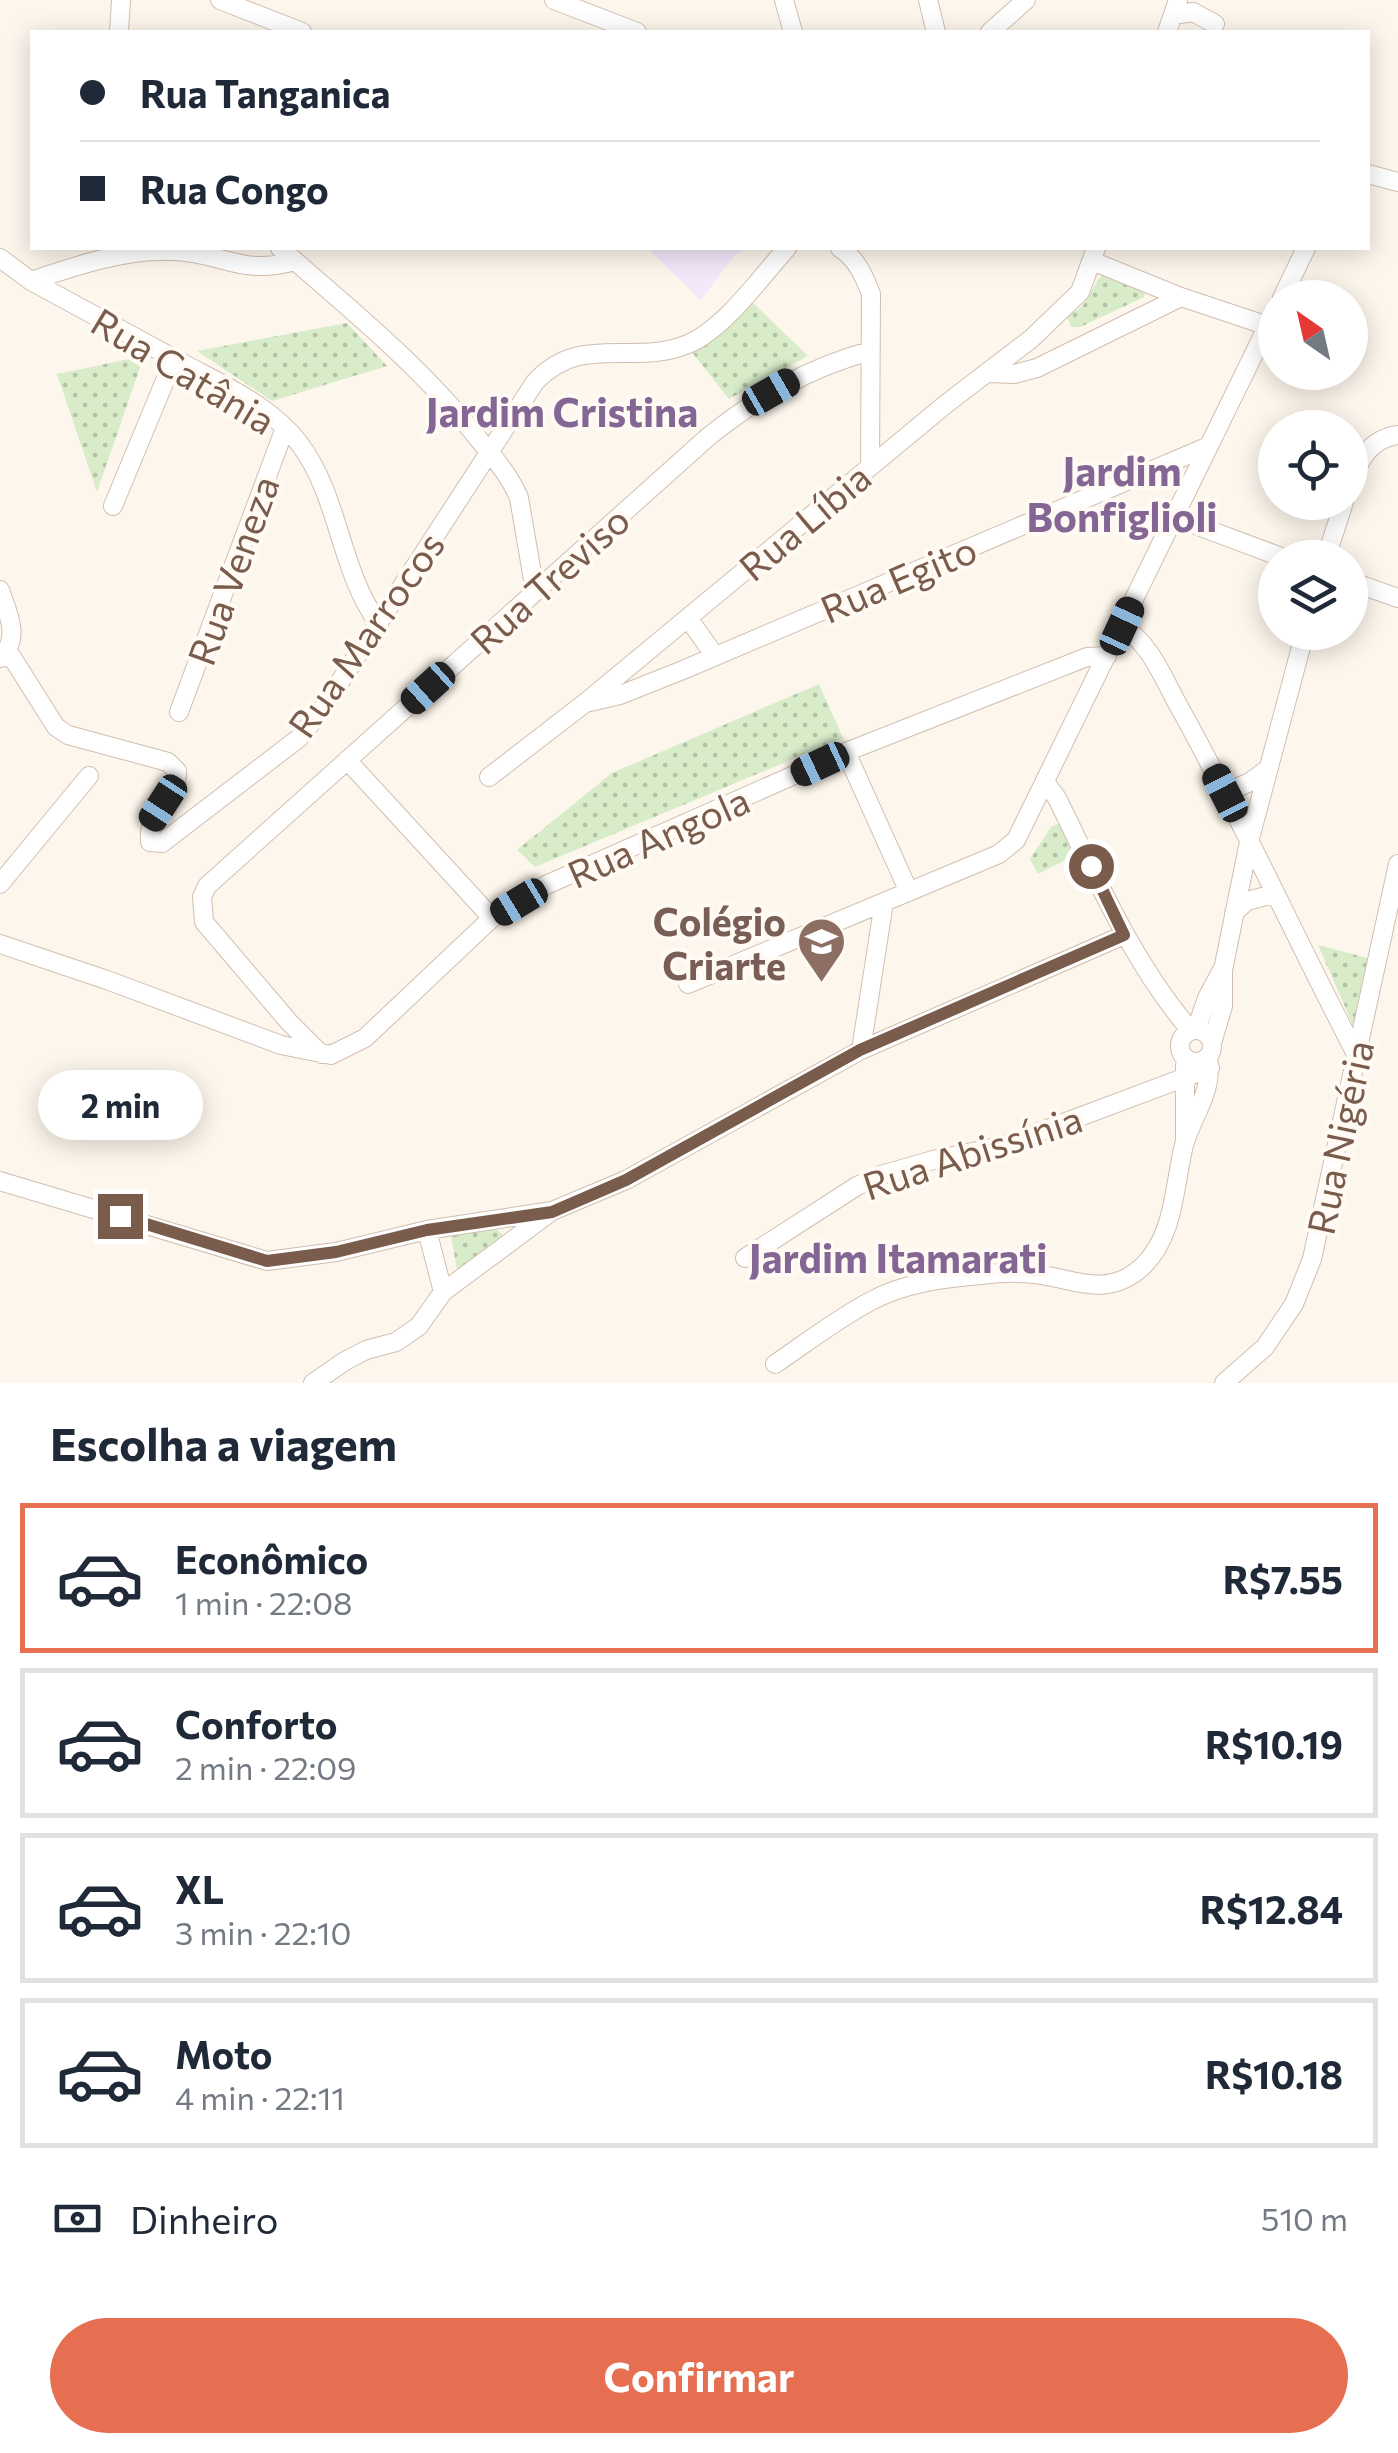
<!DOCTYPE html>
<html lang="pt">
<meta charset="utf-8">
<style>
:root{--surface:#fff;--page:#f6f6f7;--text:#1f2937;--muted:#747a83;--line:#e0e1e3;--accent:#e76f51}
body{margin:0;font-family:Commissioner,sans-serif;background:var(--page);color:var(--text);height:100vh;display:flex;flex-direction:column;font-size:38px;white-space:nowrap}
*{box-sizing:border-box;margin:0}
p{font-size:32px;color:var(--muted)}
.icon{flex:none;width:55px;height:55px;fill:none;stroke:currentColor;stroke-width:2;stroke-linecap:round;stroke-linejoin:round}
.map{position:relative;height:1383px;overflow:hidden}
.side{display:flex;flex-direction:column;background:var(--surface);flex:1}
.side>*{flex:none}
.hud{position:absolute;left:30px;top:30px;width:1340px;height:220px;border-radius:0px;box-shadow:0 5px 25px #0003;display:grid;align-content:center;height:220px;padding:0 50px;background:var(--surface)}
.needle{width:65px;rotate:326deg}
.tools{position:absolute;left:1258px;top:280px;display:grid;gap:20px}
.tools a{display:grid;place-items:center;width:110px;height:110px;border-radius:50%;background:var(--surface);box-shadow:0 5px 25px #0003;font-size:50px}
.end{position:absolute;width:45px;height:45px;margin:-22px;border:12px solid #7a5c4d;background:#fff;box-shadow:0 0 0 5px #fff}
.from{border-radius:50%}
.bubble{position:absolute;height:70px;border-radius:35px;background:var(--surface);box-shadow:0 5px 25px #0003;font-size:32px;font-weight:700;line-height:70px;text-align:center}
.car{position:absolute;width:30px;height:60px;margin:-30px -15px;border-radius:12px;box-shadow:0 0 8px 2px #0007;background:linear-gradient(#222 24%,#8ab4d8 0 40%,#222 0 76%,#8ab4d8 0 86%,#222 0)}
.hud b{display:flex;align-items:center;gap:35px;height:95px;font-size:38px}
.hud b+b{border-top:2px solid var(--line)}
.hud i{width:25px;height:25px;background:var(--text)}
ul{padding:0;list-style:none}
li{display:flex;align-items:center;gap:30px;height:150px;margin:0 20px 15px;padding:0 30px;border:5px solid var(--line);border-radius:0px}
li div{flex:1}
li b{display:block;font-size:38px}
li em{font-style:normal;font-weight:700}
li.current{border-color:var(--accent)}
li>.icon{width:90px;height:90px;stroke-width:1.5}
h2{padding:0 50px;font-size:45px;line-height:120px}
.pay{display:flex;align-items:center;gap:25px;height:110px;padding:0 50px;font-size:38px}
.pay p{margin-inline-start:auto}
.button{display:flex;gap:20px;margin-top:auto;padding:20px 50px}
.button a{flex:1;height:115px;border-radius:60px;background:var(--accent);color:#fff;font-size:40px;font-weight:700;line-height:115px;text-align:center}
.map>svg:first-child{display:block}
</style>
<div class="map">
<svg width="1398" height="1383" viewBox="0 0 1398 1383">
<defs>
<pattern id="park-dots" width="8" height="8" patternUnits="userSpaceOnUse" patternTransform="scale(2.5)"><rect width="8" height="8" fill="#d8ecc9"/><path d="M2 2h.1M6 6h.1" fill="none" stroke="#b4c2a5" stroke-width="1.8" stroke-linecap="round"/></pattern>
</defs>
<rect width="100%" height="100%" fill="#fdf6ec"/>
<path fill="#f3e8fa" d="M 647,248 L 749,248 L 734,256 L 701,300 Z"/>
<path fill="url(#park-dots)" d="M 1104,274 L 1145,292 L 1144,297 L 1080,327 L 1071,327 L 1067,316 C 1095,303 1087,288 1104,274 Z
M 752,302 L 808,356 L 729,399 L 691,351 Z
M 347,323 L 387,366 L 272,401 L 197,351 Z
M 144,356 L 97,492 L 57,374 Z
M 819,684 L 843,738 L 535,867 L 517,850 L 612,773 Z
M 1062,822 L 1083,851 L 1038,874 L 1030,859 L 1051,827 Z
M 1318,945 L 1371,959 L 1353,1025 Z
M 493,1227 L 503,1235 L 503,1241 L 470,1265 L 457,1269 L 451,1236 L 460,1231 Z"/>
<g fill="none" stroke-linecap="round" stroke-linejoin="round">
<defs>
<path id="minor" d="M 220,0 L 302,32
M 554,0 L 637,32
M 784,0 L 793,32
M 928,0 L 936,32
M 1173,15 L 1193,12 L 1215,24
M 119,32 L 121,0
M 990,32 L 1026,0
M 1167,32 L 1178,0
M 1368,174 L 1398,182
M 280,248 C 350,309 422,367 480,441 C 495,459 510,476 519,498 L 535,591
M 840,248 C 857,259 864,276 871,294 L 870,466
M 0,258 L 31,281 C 83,309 135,337 186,365 C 225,386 272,407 299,443 C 340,497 339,570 379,624
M 1092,261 L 1181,297 L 1268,326
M 31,281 C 75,266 128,248 174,251 C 224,253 240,276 295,261
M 1282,298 L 1306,248
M 989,373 L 1014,374 L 1037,368 L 1181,297
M 1350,484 C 1359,460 1370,439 1398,435
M 113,506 L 174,359
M 1174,517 L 1284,558
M 1326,558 L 1344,502
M 1350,581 L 1398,598
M 0,590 C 8,614 21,637 1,658
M 688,618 L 715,656
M 1121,626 C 1151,642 1165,683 1182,712 C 1244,824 1297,941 1356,1054
M 8,651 L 56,727 L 68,735 L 168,762 L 177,771 C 178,799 147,809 150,842 L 162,843 L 299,738 L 321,711 L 535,382 C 581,332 634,367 688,344 C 724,329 761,277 787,248
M 590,702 L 620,695 L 683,670 L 1209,446
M 179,712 L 285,428
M 846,752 L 909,892
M 347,760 L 492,918
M 489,777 L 585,703 L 946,404 L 1031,339 L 1080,292 L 1096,248
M 1045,782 L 1057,798 C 1097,879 1132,962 1191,1031
M 1225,793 L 1250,782 L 1269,768
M 0,884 L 89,776
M 1234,913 L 1247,901 L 1274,894
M 0,944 L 107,980 L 281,1045 L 331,1055 L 365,1038 L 492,918 L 546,885 L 846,752 L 1087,657 L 1107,656
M 688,984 L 999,854 L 1016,840 L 1275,311
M1180 1046a16 16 0 1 1 32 0a16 16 0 1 1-32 0Z
M 1196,1030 L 1207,998 L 1222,970
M 1212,1043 L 1223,1006 L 1223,970 L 1249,842 L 1305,632
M 861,1050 L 884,902
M 321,1054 L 289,1022 L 204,922 L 202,897 L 207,886 L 708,437 C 758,397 808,368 870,351
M 1185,1139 L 1185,1065
M 0,1181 L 267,1261 L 336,1252 L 427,1230 L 552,1211 L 626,1180 L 861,1050 L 1124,935
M 427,1230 L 443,1292
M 745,1258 L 857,1186 L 881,1175 L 933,1160 L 1002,1146 L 1210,1068
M 775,1364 C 806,1343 837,1319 871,1301 C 904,1283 944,1278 981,1275 C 998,1273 1018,1272 1035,1274 C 1073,1278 1107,1300 1143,1266 C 1175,1235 1174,1185 1184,1145 C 1192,1116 1214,1091 1208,1058
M 313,1383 L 345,1361 L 366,1350 L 396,1342 L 419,1326 L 443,1292 L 552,1211
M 1224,1383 L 1265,1347 L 1294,1304 L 1312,1259 L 1398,864"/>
</defs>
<use href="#minor" stroke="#d1beb0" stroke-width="20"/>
<use href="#minor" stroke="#fff" stroke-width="18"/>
</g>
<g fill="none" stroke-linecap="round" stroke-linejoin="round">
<path stroke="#7a5c4d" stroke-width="12" d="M 120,1216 L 267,1261 L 336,1252 L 427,1230 L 552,1212 L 626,1180 L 860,1050 L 1124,935 L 1091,866"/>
</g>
<defs>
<symbol id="school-pin" viewBox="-11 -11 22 30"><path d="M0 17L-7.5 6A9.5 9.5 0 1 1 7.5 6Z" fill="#8d6e63" stroke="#fffaf3"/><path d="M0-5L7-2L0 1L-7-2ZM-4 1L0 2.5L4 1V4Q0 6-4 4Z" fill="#fff"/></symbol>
</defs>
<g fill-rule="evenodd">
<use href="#school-pin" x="794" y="914" width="55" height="75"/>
</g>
<g text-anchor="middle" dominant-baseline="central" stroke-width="8" stroke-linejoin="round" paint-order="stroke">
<g font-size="38" fill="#7a5c4d" stroke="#fffaf3">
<text transform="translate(184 370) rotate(31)">Rua Catânia</text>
<text transform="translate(804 521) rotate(-40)">Rua Líbia</text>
<text transform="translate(232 570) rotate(-70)">Rua Veneza</text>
<text transform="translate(898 578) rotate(-23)">Rua Egito</text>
<text transform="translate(549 579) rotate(-42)">Rua Treviso</text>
<text transform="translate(365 634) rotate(-55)">Rua Marrocos</text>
<text transform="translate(658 836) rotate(-24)">Rua Angola</text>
<text transform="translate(1339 1137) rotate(-78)">Rua Nigéria</text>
<text transform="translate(972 1151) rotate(-18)">Rua Abissínia</text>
</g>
<g font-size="38" font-weight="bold" fill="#785e54" stroke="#fffaf3" text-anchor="end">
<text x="786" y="920">Colégio<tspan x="786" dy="44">Criarte</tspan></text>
</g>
<g font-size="40" font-weight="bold" fill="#846695" stroke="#fffaf3">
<text x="562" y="410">Jardim Cristina</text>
<text x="1122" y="469">Jardim<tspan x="1122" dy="46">Bonfiglioli</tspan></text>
<text x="898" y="1256">Jardim Itamarati</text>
</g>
</g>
</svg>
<div class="tools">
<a><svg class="needle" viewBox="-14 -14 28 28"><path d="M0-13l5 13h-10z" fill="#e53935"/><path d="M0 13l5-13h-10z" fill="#747a83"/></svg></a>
<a><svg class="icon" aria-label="locate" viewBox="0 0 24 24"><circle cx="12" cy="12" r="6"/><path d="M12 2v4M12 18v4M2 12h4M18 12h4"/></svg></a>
<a><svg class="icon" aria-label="layers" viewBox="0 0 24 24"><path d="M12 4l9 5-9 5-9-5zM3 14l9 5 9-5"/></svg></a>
</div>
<i class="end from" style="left:1091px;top:866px"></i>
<i class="end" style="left:120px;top:1216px"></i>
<div class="bubble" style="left:38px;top:1070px;width:165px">2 min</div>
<i class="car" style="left:771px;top:392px;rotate:60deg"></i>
<i class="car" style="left:1122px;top:626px;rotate:25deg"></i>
<i class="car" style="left:428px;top:688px;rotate:228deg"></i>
<i class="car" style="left:820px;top:764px;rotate:245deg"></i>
<i class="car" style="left:1225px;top:793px;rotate:333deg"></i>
<i class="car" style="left:163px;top:803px;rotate:213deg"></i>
<i class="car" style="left:519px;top:902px;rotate:239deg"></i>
<div class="hud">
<b><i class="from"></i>Rua Tanganica</b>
<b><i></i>Rua Congo</b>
</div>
</div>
<section class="side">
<h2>Escolha a viagem</h2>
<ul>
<li class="current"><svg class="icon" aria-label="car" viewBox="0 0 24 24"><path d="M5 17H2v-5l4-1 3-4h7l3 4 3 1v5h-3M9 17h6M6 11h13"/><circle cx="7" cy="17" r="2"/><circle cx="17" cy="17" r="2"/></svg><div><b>Econômico</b><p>1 min · 22:08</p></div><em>R$7.55</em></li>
<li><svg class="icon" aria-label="car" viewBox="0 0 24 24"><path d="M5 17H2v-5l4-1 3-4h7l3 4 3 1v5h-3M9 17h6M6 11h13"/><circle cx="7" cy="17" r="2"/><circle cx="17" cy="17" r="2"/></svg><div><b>Conforto</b><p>2 min · 22:09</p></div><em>R$10.19</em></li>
<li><svg class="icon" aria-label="car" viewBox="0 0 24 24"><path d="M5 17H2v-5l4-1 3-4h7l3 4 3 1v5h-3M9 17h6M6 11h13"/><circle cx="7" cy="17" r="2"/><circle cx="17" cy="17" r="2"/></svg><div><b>XL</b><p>3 min · 22:10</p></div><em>R$12.84</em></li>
<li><svg class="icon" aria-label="car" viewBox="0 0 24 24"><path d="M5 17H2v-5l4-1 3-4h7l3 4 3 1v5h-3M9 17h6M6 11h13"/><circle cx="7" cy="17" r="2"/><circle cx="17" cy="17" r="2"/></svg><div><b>Moto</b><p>4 min · 22:11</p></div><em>R$10.18</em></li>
</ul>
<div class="pay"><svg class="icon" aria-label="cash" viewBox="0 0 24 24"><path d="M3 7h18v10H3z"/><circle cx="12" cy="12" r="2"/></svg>Dinheiro<p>510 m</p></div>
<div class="button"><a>Confirmar</a></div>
</section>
